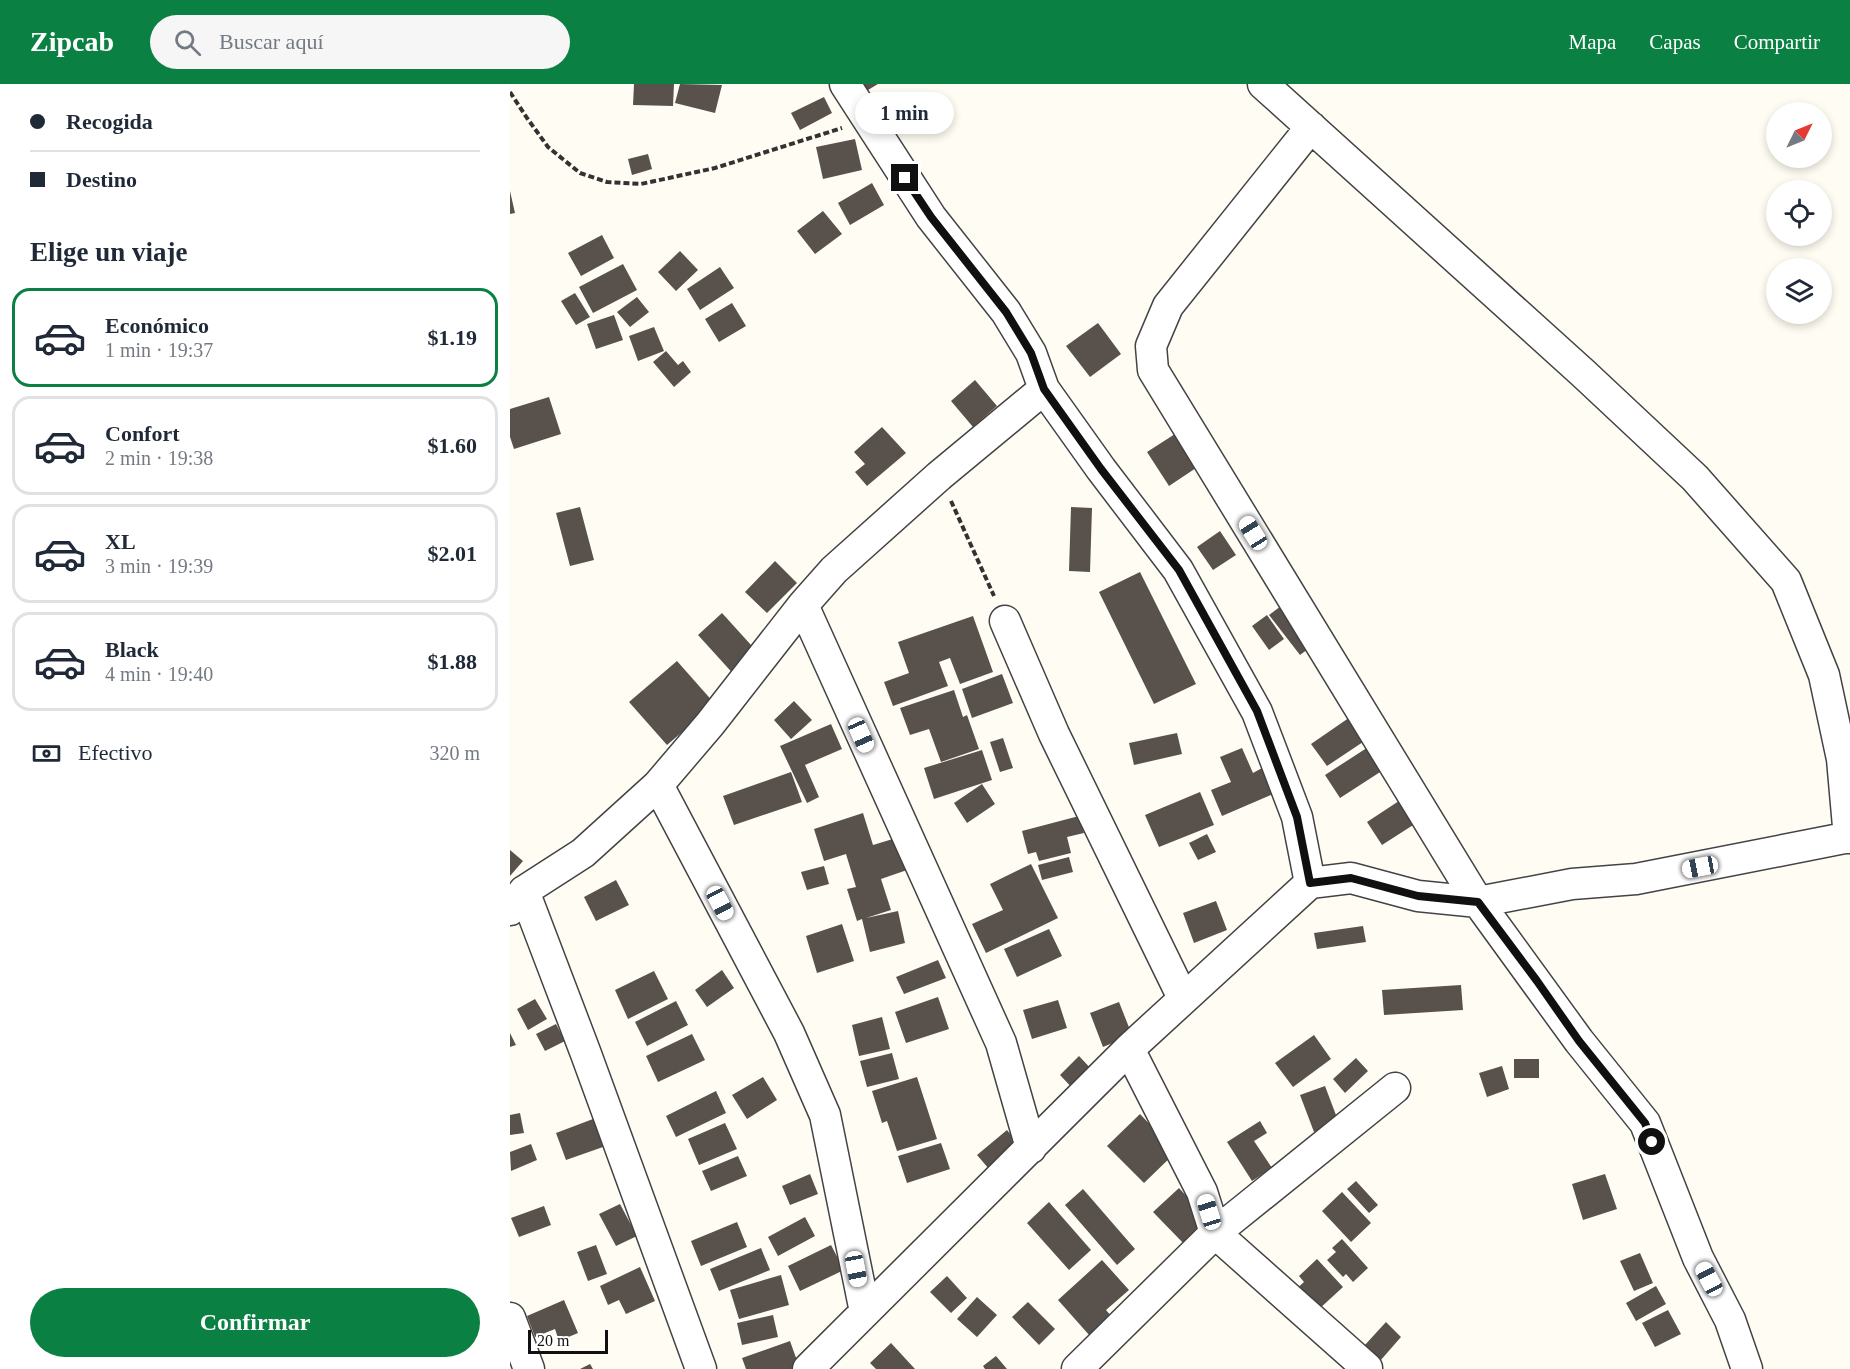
<!DOCTYPE html>
<html lang="es">
<meta charset="utf-8">
<style>
:root{--surface:#fff;--page:#f6f6f7;--text:#1f2937;--muted:#747a83;--line:#e0e1e3;--accent:#0b8043}
body{margin:0;font-family:"Times New Roman",serif;background:var(--page);color:var(--text);height:100vh;display:flex;flex-direction:column;font-size:22px;white-space:nowrap}
*{box-sizing:border-box;margin:0}
p{font-size:20px;color:var(--muted)}
.icon{flex:none;width:33px;height:33px;fill:none;stroke:currentColor;stroke-width:2;stroke-linecap:round;stroke-linejoin:round}
.map{position:relative;flex:1;overflow:hidden}
.sheet{display:flex;flex-direction:column;background:var(--surface);width:510px}
.sheet>*{flex:none}
.top-card{display:grid;align-content:center;height:132px;padding:0 30px;background:var(--surface)}
.needle{width:39px;rotate:47deg}
.buttons{position:absolute;left:1256px;top:18px;display:grid;gap:12px}
.buttons a{display:grid;place-items:center;width:66px;height:66px;border-radius:50%;background:var(--surface);box-shadow:0 3px 9px #0003;font-size:30px}
.scale{position:absolute;left:18px;bottom:15px;width:80px;box-sizing:border-box;padding-left:6px;border:3px solid #101010;border-top:0;font-size:16px;line-height:21px;white-space:nowrap;color:#101010;-webkit-text-stroke:4px #fff;paint-order:stroke}
.end{position:absolute;width:27px;height:27px;margin:-14px;border:8px solid #101010;background:#fff;box-shadow:0 0 0 3px #fff}
.from{border-radius:50%}
.bubble{position:absolute;height:42px;border-radius:21px;background:var(--surface);box-shadow:0 3px 9px #0003;font-size:20px;font-weight:700;line-height:42px;text-align:center}
.car{position:absolute;width:18px;height:36px;margin:-18px -9px;border-radius:8px;box-shadow:0 0 4px 2px #0007;background:linear-gradient(#fff 24%,#345 0 40%,#fff 0 76%,#345 0 86%,#fff 0)}
.top-card b{display:flex;align-items:center;gap:21px;height:57px;font-size:22px}
.top-card b+b{border-top:2px solid var(--line)}
.top-card i{width:15px;height:15px;background:var(--text)}
ul{padding:0;list-style:none}
li{display:flex;align-items:center;gap:18px;height:99px;margin:0 12px 9px;padding:0 18px;border:3px solid var(--line);border-radius:18px}
li div{flex:1}
li b{display:block;font-size:22px}
li em{font-style:normal;font-weight:700}
li.selected{border-color:var(--accent)}
li>.icon{width:54px;height:54px;stroke-width:1.5}
h2{padding:0 30px;font-size:27px;line-height:72px}
.pay{display:flex;align-items:center;gap:15px;height:66px;padding:0 30px;font-size:22px}
.pay p{margin-inline-start:auto}
.primary-button{display:flex;gap:12px;margin-top:auto;padding:12px 30px}
.primary-button a{flex:1;height:69px;border-radius:36px;background:var(--accent);color:#fff;font-size:24px;font-weight:700;line-height:69px;text-align:center}
header{display:flex;align-items:center;gap:36px;box-sizing:border-box;height:84px;padding:0 30px;background:var(--accent);color:#fff}
header strong{font-size:28px}
nav{display:flex;gap:33px;margin-inline-start:auto;font-size:21px}
.search{width:420px;height:54px;background:var(--page);display:flex;align-items:center;gap:15px;box-sizing:border-box;padding:0 21px;border-radius:33px;color:var(--muted);font-size:22px}
main{display:flex;flex:1;min-height:0}
.map>svg:first-child{display:block}
</style>
<header>
<strong>Zipcab</strong>
<div class="search"><svg class="icon" aria-label="search" viewBox="0 0 24 24"><circle cx="10" cy="10" r="6"/><path d="M15 15l6 6"/></svg>Buscar aquí</div>
<nav><a>Mapa</a><a>Capas</a><a>Compartir</a></nav>
</header>
<main>
<section class="sheet">
<div class="top-card">
<b><i class="from"></i>Recogida</b>
<b><i></i>Destino</b>
</div>
<h2>Elige un viaje</h2>
<ul>
<li class="selected"><svg class="icon" aria-label="car" viewBox="0 0 24 24"><path d="M5 17H2v-5l4-1 3-4h7l3 4 3 1v5h-3M9 17h6M6 11h13"/><circle cx="7" cy="17" r="2"/><circle cx="17" cy="17" r="2"/></svg><div><b>Económico</b><p>1 min · 19:37</p></div><em>$1.19</em></li>
<li><svg class="icon" aria-label="car" viewBox="0 0 24 24"><path d="M5 17H2v-5l4-1 3-4h7l3 4 3 1v5h-3M9 17h6M6 11h13"/><circle cx="7" cy="17" r="2"/><circle cx="17" cy="17" r="2"/></svg><div><b>Confort</b><p>2 min · 19:38</p></div><em>$1.60</em></li>
<li><svg class="icon" aria-label="car" viewBox="0 0 24 24"><path d="M5 17H2v-5l4-1 3-4h7l3 4 3 1v5h-3M9 17h6M6 11h13"/><circle cx="7" cy="17" r="2"/><circle cx="17" cy="17" r="2"/></svg><div><b>XL</b><p>3 min · 19:39</p></div><em>$2.01</em></li>
<li><svg class="icon" aria-label="car" viewBox="0 0 24 24"><path d="M5 17H2v-5l4-1 3-4h7l3 4 3 1v5h-3M9 17h6M6 11h13"/><circle cx="7" cy="17" r="2"/><circle cx="17" cy="17" r="2"/></svg><div><b>Black</b><p>4 min · 19:40</p></div><em>$1.88</em></li>
</ul>
<div class="pay"><svg class="icon" aria-label="cash" viewBox="0 0 24 24"><path d="M3 7h18v10H3z"/><circle cx="12" cy="12" r="2"/></svg>Efectivo<p>320 m</p></div>
<div class="primary-button"><a>Confirmar</a></div>
</section>
<div class="map">
<svg width="1340" height="1285" viewBox="0 0 1340 1285">
<rect width="100%" height="100%" fill="#fffdf3"/>
<path fill="#59514c" d="M 124,0 L 164,0 L 163,22 L 123,21 Z
M 170,0 L 212,1 L 205,29 L 165,19 Z
M 348,0 L 368,0 L 353,9 Z
M 314,13 L 322,29 L 290,46 L 281,29 Z
M 345,55 L 352,86 L 313,95 L 306,63 Z
M 138,70 L 142,85 L 122,91 L 118,75 Z
M 362,99 L 374,121 L 340,141 L 328,119 Z
M 0,107 L 5,129 L 0,130 Z
M 313,127 L 332,150 L 305,170 L 287,147 Z
M 92,151 L 104,174 L 71,192 L 58,169 Z
M 170,167 L 188,186 L 166,207 L 148,188 Z
M 113,180 L 127,206 L 83,229 L 69,203 Z
M 210,183 L 224,204 L 190,226 L 177,205 Z
M 65,209 L 80,233 L 66,241 L 51,217 Z
M 127,213 L 139,228 L 120,243 L 107,228 Z
M 222,219 L 236,242 L 209,258 L 195,235 Z
M 104,231 L 113,256 L 86,265 L 77,240 Z
M 588,239 L 611,270 L 580,293 L 556,262 Z
M 144,243 L 154,267 L 128,277 L 119,252 Z
M 156,267 L 168,281 L 173,277 L 181,288 L 164,303 L 143,278 Z
M 465,296 L 487,322 L 463,343 L 441,317 Z
M 39,313 L 51,350 L 4,365 L 0,353 L 0,325 Z
M 372,343 L 396,369 L 357,402 L 345,388 L 355,380 L 344,368 Z
M 665,350 L 686,384 L 659,402 L 637,368 Z
M 70,423 L 84,476 L 60,482 L 46,429 Z
M 561,423 L 582,424 L 580,488 L 559,487 Z
M 710,447 L 726,471 L 703,486 L 687,463 Z
M 265,477 L 287,499 L 257,529 L 235,508 Z
M 630,488 L 686,600 L 644,620 L 589,508 Z
M 775,519 L 806,559 L 790,571 L 759,531 Z
M 212,529 L 251,572 L 227,594 L 188,551 Z
M 757,531 L 774,555 L 759,566 L 742,542 Z
M 463,532 L 483,588 L 450,600 L 440,574 L 429,578 L 438,602 L 383,622 L 374,598 L 399,589 L 388,558 Z
M 167,577 L 205,620 L 157,661 L 119,618 Z
M 492,590 L 503,619 L 462,634 L 452,605 Z
M 444,606 L 453,633 L 457,631 L 469,665 L 431,678 L 419,645 L 400,651 L 390,624 Z
M 284,617 L 302,636 L 281,655 L 264,636 Z
M 846,629 L 862,652 L 817,682 L 801,660 Z
M 321,640 L 332,665 L 295,681 L 309,713 L 297,719 L 270,662 Z
M 667,649 L 672,670 L 624,681 L 619,659 Z
M 493,654 L 503,684 L 490,688 L 480,658 Z
M 866,658 L 881,681 L 830,714 L 815,691 Z
M 732,664 L 743,689 L 752,684 L 763,710 L 712,732 L 701,706 L 721,698 L 710,673 Z
M 472,666 L 482,696 L 424,715 L 414,684 Z
M 281,688 L 292,718 L 224,741 L 213,712 Z
M 472,700 L 485,720 L 457,739 L 444,719 Z
M 690,708 L 704,741 L 649,763 L 635,731 Z
M 895,713 L 911,736 L 872,761 L 857,738 Z
M 353,729 L 363,761 L 386,754 L 397,786 L 371,795 L 381,826 L 356,834 L 388,827 L 395,859 L 360,868 L 352,835 L 347,837 L 337,805 L 346,803 L 336,770 L 314,777 L 304,745 Z
M 569,732 L 574,749 L 557,753 L 561,769 L 529,777 L 526,768 L 518,770 L 512,747 Z
M 697,750 L 706,768 L 688,776 L 679,759 Z
M 0,766 L 13,777 L 0,792 Z
M 559,773 L 563,788 L 532,796 L 528,781 Z
M 521,780 L 548,834 L 476,869 L 462,840 L 493,826 L 480,800 Z
M 314,782 L 319,800 L 297,806 L 291,788 Z
M 106,796 L 119,821 L 86,837 L 74,813 Z
M 706,817 L 717,846 L 684,859 L 673,829 Z
M 332,840 L 344,877 L 307,889 L 296,852 Z
M 853,842 L 856,858 L 807,865 L 804,849 Z
M 539,845 L 552,872 L 507,893 L 494,865 Z
M 428,876 L 436,894 L 394,910 L 386,893 Z
M 212,886 L 224,904 L 197,923 L 185,906 Z
M 144,887 L 158,915 L 118,935 L 105,906 Z
M 951,901 L 953,926 L 874,931 L 872,906 Z
M 428,913 L 439,945 L 396,959 L 385,928 Z
M 25,915 L 37,935 L 18,946 L 7,925 Z
M 548,916 L 557,944 L 522,955 L 513,926 Z
M 166,917 L 178,941 L 137,962 L 125,938 Z
M 609,918 L 622,951 L 593,963 L 580,929 Z
M 372,933 L 380,965 L 349,972 L 342,941 Z
M 46,940 L 55,957 L 35,967 L 26,950 Z
M 0,949 L 6,961 L 0,963 Z
M 182,950 L 195,976 L 148,998 L 136,972 Z
M 804,951 L 821,975 L 783,1003 L 765,979 Z
M 382,969 L 389,995 L 357,1003 L 350,977 Z
M 569,972 L 586,990 L 567,1009 L 550,991 Z
M 846,974 L 858,987 L 835,1009 L 823,995 Z
M 1004,975 L 1029,975 L 1029,994 L 1004,994 Z
M 992,982 L 999,1005 L 977,1013 L 969,989 Z
M 253,993 L 267,1016 L 237,1035 L 222,1011 Z
M 407,993 L 427,1055 L 387,1067 L 377,1037 L 372,1039 L 362,1007 Z
M 815,1002 L 829,1039 L 804,1048 L 790,1011 Z
M 206,1007 L 216,1029 L 166,1053 L 156,1032 Z
M 10,1029 L 14,1049 L 0,1051 L 0,1031 Z
M 630,1030 L 666,1068 L 634,1099 L 597,1062 Z
M 83,1035 L 93,1063 L 56,1076 L 46,1049 Z
M 750,1037 L 757,1049 L 744,1057 L 762,1084 L 742,1097 L 717,1058 Z
M 215,1039 L 227,1065 L 189,1081 L 178,1055 Z
M 497,1046 L 509,1061 L 479,1085 L 467,1071 Z
M 431,1059 L 440,1085 L 397,1099 L 388,1072 Z
M 21,1060 L 27,1076 L 1,1087 L 0,1068 Z
M 228,1072 L 237,1092 L 201,1107 L 192,1087 Z
M 300,1090 L 308,1110 L 280,1121 L 272,1102 Z
M 1095,1090 L 1107,1125 L 1073,1136 L 1062,1100 Z
M 846,1097 L 868,1121 L 859,1129 L 837,1105 Z
M 669,1104 L 701,1139 L 676,1162 L 643,1128 Z
M 573,1105 L 625,1165 L 607,1181 L 555,1121 Z
M 832,1108 L 861,1139 L 841,1158 L 812,1127 Z
M 539,1118 L 581,1166 L 559,1186 L 517,1139 Z
M 110,1120 L 127,1152 L 106,1162 L 89,1130 Z
M 34,1122 L 41,1141 L 9,1153 L 1,1134 Z
M 295,1133 L 305,1152 L 268,1172 L 258,1153 Z
M 227,1138 L 237,1163 L 191,1182 L 181,1157 Z
M 832,1155 L 858,1184 L 843,1198 L 836,1190 L 833,1193 L 817,1176 L 826,1168 L 822,1164 Z
M 86,1161 L 97,1190 L 78,1197 L 67,1168 Z
M 321,1161 L 334,1186 L 290,1207 L 278,1182 Z
M 251,1164 L 260,1186 L 209,1207 L 200,1185 Z
M 1130,1169 L 1143,1199 L 1124,1207 L 1110,1177 Z
M 807,1175 L 833,1203 L 808,1226 L 783,1208 L 794,1198 L 789,1192 Z
M 592,1176 L 619,1206 L 596,1226 L 602,1233 L 580,1252 L 548,1216 Z
M 130,1183 L 145,1217 L 116,1230 L 109,1216 L 98,1221 L 90,1202 Z
M 271,1191 L 279,1221 L 229,1235 L 220,1206 Z
M 437,1192 L 457,1214 L 441,1229 L 420,1208 Z
M 1146,1202 L 1156,1220 L 1126,1237 L 1116,1219 Z
M 467,1213 L 487,1231 L 467,1253 L 447,1235 Z
M 54,1216 L 68,1249 L 49,1257 L 45,1245 L 25,1253 L 17,1232 Z
M 518,1218 L 545,1245 L 529,1261 L 502,1233 Z
M 1158,1226 L 1171,1250 L 1145,1263 L 1132,1239 Z
M 263,1231 L 268,1253 L 232,1261 L 227,1239 Z
M 876,1238 L 891,1253 L 870,1277 L 854,1262 Z
M 280,1257 L 290,1285 L 236,1285 L 232,1274 Z
M 381,1259 L 405,1285 L 366,1285 L 360,1279 Z
M 486,1272 L 497,1285 L 475,1285 L 473,1282 Z
M 80,1280 L 83,1285 L 70,1285 Z"/>
<g fill="none" stroke-linecap="round" stroke-linejoin="round">
<defs>
<path id="minor" d="M 335,0 L 421,133 L 496,228 L 521,269 L 534,305 L 591,385 L 668,486 L 747,628 L 787,733 L 800,799
M 753,0 L 1074,290 L 1185,394 L 1276,497 L 1314,591 L 1332,675 L 1339,754
M 801,43 L 658,222 L 641,262 L 643,286 L 968,818 L 1069,957 L 1135,1039 L 1188,1174 L 1220,1236 L 1237,1285
M 293,521 L 491,959 L 521,1064
M 495,537 L 544,650 L 673,914
M 148,701 L 279,949 L 315,1031 L 355,1228
M 14,807 L 76,970 L 191,1285
M 0,826 L 14,807 L 73,769 L 148,701 L 200,640 L 293,521 L 324,486 L 429,392 L 534,305
M 619,965 L 692,1108 L 705,1149 L 857,1284
M 0,1234 L 19,1285
M 298,1285 L 619,965 L 800,799 L 841,794 L 908,812 L 968,818 L 1062,800 L 1126,795 L 1340,753
M 567,1285 L 705,1149 L 885,1004"/>
</defs>
<use href="#minor" stroke="#434343" stroke-width="33"/>
<path stroke="#323232" stroke-width="4" stroke-dasharray="6 3" stroke-linecap="butt" d="M 0,8 L 17,34 L 38,63 L 70,89 L 97,98 L 131,100 L 205,84 L 332,44
M 441,417 L 484,512"/>
<use href="#minor" stroke="#fff" stroke-width="30"/>
</g>
<g fill="none" stroke-linecap="round" stroke-linejoin="round">
<path stroke="#101010" stroke-width="8" d="M 395,94 L 421,133 L 496,228 L 521,269 L 534,305 L 591,385 L 669,486 L 747,627 L 787,733 L 800,799 L 841,794 L 908,812 L 968,818 L 1027,897 L 1069,957 L 1135,1039 L 1142,1058"/>
</g>
</svg>
<div class="buttons">
<a><svg class="needle" viewBox="-14 -14 28 28"><path d="M0-13l5 13h-10z" fill="#e53935"/><path d="M0 13l5-13h-10z" fill="#747a83"/></svg></a>
<a><svg class="icon" aria-label="locate" viewBox="0 0 24 24"><circle cx="12" cy="12" r="6"/><path d="M12 2v4M12 18v4M2 12h4M18 12h4"/></svg></a>
<a><svg class="icon" aria-label="layers" viewBox="0 0 24 24"><path d="M12 4l9 5-9 5-9-5zM3 14l9 5 9-5"/></svg></a>
</div>
<div class="scale">20 m</div>
<i class="end from" style="left:1142px;top:1058px"></i>
<i class="end" style="left:395px;top:94px"></i>
<div class="bubble" style="left:345px;top:8px;width:99px">1 min</div>
<i class="car" style="left:743px;top:449px;rotate:328deg"></i>
<i class="car" style="left:351px;top:651px;rotate:156deg"></i>
<i class="car" style="left:1190px;top:783px;rotate:259deg"></i>
<i class="car" style="left:210px;top:819px;rotate:152deg"></i>
<i class="car" style="left:699px;top:1128px;rotate:343deg"></i>
<i class="car" style="left:346px;top:1185px;rotate:169deg"></i>
<i class="car" style="left:1199px;top:1195px;rotate:332deg"></i>
</div>
</main>
